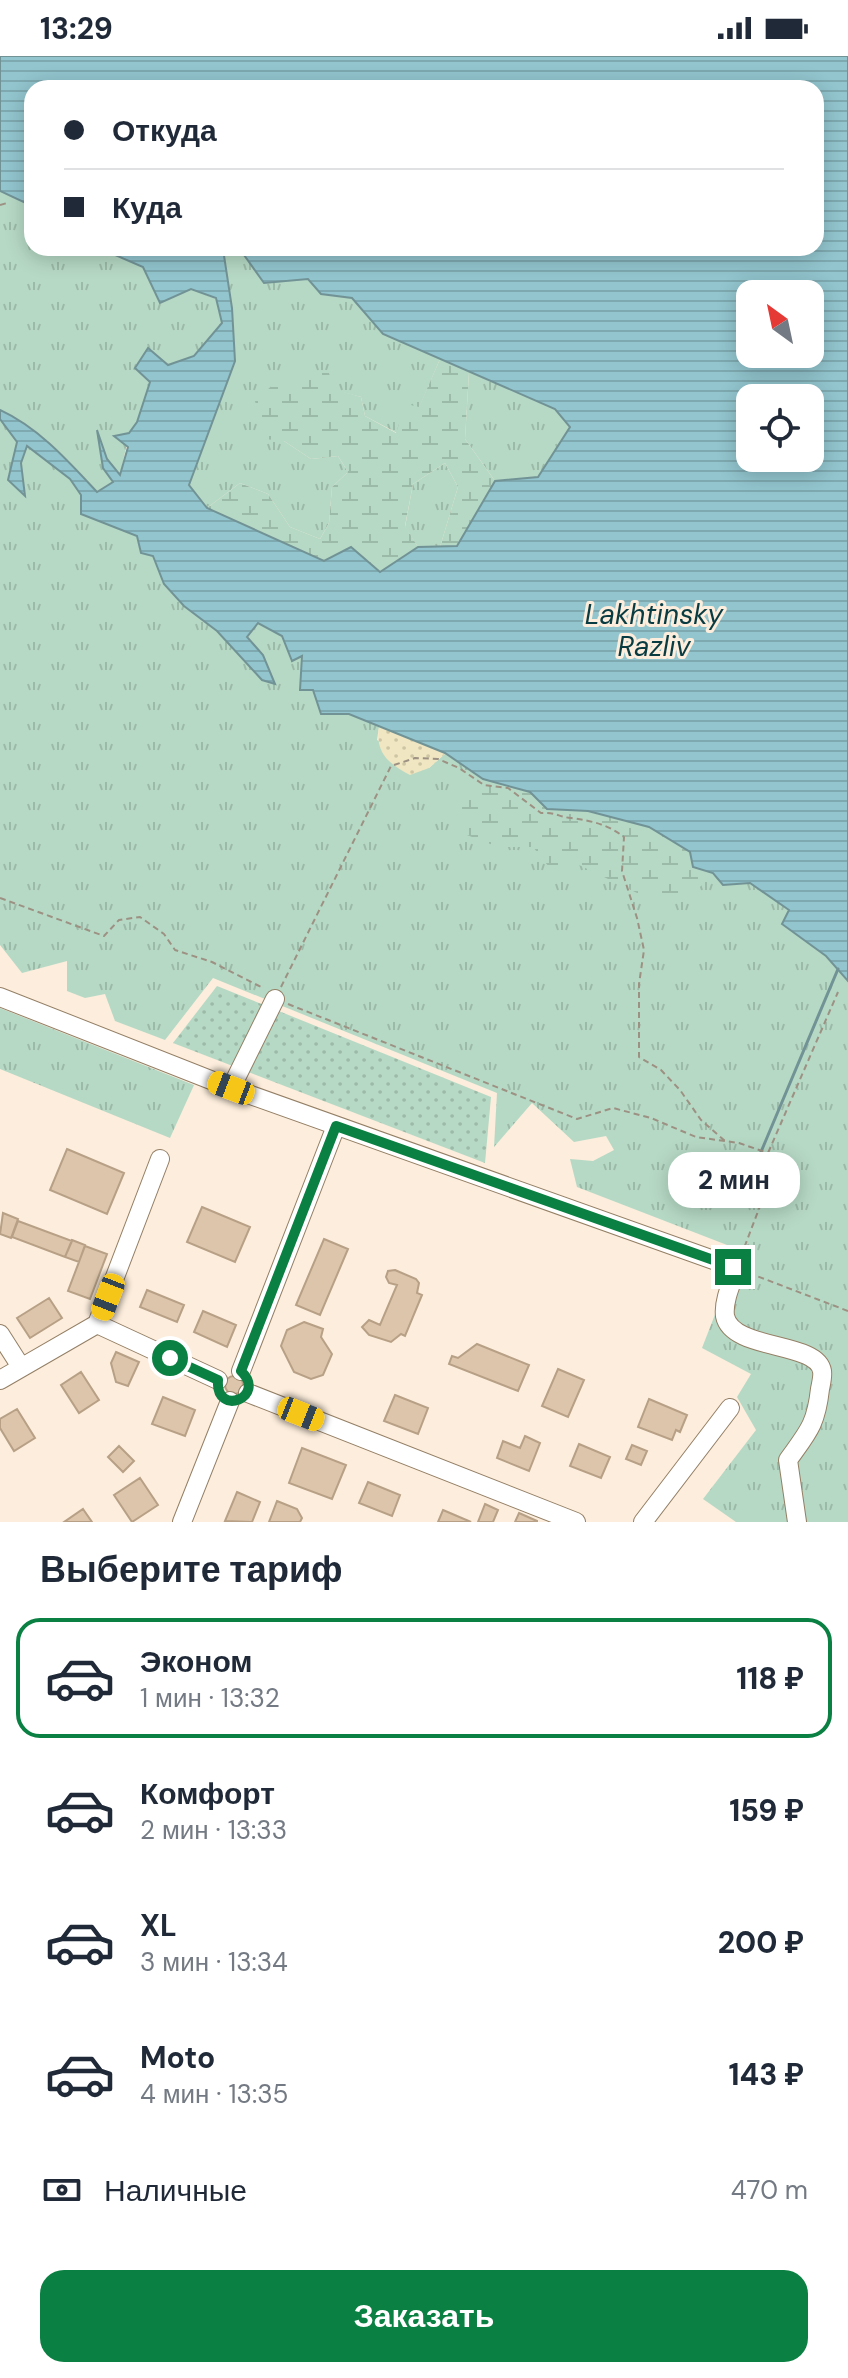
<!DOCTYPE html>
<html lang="ru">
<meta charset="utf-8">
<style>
:root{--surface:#fff;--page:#f6f6f7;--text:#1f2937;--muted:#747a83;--line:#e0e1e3;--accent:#0b8043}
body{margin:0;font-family:"DM Sans",sans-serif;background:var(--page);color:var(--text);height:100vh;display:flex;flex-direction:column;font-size:30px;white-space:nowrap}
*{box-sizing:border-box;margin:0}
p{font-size:26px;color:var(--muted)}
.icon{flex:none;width:44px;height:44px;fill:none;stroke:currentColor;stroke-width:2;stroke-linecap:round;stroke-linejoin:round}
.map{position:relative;height:1466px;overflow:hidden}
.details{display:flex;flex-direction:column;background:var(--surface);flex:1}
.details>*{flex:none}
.banner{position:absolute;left:24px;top:24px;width:800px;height:176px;border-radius:24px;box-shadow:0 4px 20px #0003;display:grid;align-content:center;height:176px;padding:0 40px;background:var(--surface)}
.needle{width:52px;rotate:327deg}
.buttons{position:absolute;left:736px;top:224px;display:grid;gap:16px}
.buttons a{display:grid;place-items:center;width:88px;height:88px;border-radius:16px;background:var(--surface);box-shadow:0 4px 20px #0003;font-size:40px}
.end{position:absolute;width:36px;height:36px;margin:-18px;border:10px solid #0b8043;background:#fff;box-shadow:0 0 0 4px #fff}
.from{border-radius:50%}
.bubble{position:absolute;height:56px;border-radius:24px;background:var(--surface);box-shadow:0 4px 20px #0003;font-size:26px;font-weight:800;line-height:56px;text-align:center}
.car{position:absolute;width:24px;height:48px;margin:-24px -12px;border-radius:10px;box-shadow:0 0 6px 2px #0007;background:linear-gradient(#f5c518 24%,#345 0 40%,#f5c518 0 76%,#345 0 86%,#f5c518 0)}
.banner b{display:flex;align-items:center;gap:28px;height:76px;font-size:30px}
.banner b+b{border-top:2px solid var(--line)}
.banner i{width:20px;height:20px;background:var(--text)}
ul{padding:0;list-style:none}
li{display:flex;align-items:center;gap:24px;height:120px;margin:0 16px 12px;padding:0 24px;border:4px solid transparent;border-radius:24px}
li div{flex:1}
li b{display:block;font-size:30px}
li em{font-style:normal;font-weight:800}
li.active{border-color:var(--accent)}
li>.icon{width:72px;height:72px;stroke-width:1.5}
h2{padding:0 40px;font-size:36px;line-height:96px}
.pay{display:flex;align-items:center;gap:20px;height:88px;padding:0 40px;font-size:30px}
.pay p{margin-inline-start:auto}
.action{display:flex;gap:16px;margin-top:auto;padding:16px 40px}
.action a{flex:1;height:92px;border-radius:24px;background:var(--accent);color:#fff;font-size:32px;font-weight:800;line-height:92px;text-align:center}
.status{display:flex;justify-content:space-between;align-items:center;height:56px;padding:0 40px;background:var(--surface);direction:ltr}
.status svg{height:22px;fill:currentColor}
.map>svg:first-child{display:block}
</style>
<div class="status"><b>13:29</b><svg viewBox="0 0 49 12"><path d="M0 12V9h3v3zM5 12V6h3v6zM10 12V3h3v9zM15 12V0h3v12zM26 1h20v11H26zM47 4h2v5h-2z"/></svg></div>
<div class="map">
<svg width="848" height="1466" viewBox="0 0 848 1466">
<defs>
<pattern id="grass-tufts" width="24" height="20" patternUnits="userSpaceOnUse" patternTransform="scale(2)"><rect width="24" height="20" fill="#b6d9c5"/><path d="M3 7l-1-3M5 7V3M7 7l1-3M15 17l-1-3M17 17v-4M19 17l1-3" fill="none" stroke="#9cbaa8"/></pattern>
<pattern id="wetland-marsh" width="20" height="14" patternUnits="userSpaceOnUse" patternTransform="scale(2)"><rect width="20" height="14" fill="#b6d9c5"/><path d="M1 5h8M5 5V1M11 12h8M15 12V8" fill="none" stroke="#9cbaa8"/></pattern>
<pattern id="sand-dots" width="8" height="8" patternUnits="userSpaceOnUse" patternTransform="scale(2)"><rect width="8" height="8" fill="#f0e6c1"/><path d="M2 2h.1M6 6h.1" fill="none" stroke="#cec5a5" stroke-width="1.8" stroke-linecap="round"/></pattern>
<pattern id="park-dots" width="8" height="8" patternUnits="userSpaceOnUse" patternTransform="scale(2)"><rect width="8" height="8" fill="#b6d9c5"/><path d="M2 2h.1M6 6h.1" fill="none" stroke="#9cbaa8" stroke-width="1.8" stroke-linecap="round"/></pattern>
<pattern id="water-rules" width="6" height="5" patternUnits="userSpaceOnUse" patternTransform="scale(2)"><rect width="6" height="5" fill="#92c5ce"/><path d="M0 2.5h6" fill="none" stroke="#7ea9b0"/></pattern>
</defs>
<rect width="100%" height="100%" fill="#fceddc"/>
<path fill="url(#grass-tufts)" d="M 0,135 L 32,150 L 32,192 L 99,192 L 143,211 L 160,247 L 191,233 L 216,243 L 223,267 L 194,300 L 168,309 L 148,293 L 135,312 L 150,326 L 137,366 L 129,378 L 120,419 L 107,403 L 98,381 L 114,426 L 97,437 C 68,405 39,373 0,354 Z
M 223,192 L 239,192 L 264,227 L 308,223 L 321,238 L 352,242 L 384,278 L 440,303 L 419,352 L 397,377 L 365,360 L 361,341 L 334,334 L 284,385 L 311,403 L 338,400 L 348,416 L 332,431 L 329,467 L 320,483 L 290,471 L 268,438 L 240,427 L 207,452 L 189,429 L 235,305 L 232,252 Z
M 469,316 L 555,353 L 570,371 L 538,421 L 495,425 L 465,383 Z
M 0,363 L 17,386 L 8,424 L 25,439 L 21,407 L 26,389 L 70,423 L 81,439 L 81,458 L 137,480 L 153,500 L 164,528 L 184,550 L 217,575 L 262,624 L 263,599 L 246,581 L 258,567 L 282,580 L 291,605 L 303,599 L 321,657 L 349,658 L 379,671 L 377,684 L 429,712 L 446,697 L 483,723 L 530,736 L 547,753 L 588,755 L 690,796 L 694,812 L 713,817 L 723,829 L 750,827 L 789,854 L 783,868 L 826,900 L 848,925 L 848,1466 L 736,1466 L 703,1443 L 756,1374 L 737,1341 L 751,1318 L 702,1292 L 740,1194 L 577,1131 L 570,1103 L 593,1105 L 614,1094 L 606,1080 L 574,1086 L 532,1047 L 494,1091 L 497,1037 L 213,922 L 165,984 L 115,965 L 105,938 L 85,942 L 67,935 L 67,905 L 22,917 L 0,889 Z
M 445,407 L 458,431 L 440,491 L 418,491 L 405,471 L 413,428 Z
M 0,952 L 194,1029 L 170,1082 L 0,1013 Z"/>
<path fill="url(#wetland-marsh)" d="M 440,303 L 469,316 L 465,383 L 495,425 L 457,490 L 440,491 L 458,431 L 445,407 L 413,428 L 405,470 L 418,491 L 380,516 L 351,491 L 324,505 L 207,452 L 240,427 L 268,438 L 290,471 L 320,483 L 329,467 L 332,431 L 348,416 L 338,400 L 311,403 L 284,385 L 265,383 L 255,345 L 278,324 L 328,314 L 334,333 L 361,341 L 365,360 L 396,377 L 406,348 L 419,351 Z
M 483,723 L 530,736 L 547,753 L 588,755 L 649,771 L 690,796 L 694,811 L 713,817 L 699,832 L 668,847 L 639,838 L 575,807 L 549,811 L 533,791 L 498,791 L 459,776 L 458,742 Z"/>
<path fill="url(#sand-dots)" d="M 379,671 L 446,697 L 429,712 L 410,719 C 389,708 375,697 379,671 Z"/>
<path fill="url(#park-dots)" d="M 217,930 L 491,1041 L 485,1107 L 173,987 Z"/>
<path fill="url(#water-rules)" stroke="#729396" stroke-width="2" fill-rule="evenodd" d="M 0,0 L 848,0 L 848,925 L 826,900 L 782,868 L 789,854 L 750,827 L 723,829 L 713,817 L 693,811 L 690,796 L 649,771 L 588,755 L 547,753 L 530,736 L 483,723 L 445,697 L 349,658 L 321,658 L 313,634 L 300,634 L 302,600 L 292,605 L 282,580 L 258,567 L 247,581 L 263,599 L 275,628 L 262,624 L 217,575 L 184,550 L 164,528 L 153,500 L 141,497 L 137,480 L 81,458 L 81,439 L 70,423 L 27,390 L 21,407 L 25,440 L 8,424 L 17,386 L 0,363 L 0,354 C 39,372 68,405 97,436 L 113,426 L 103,412 L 97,374 L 107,403 L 120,419 L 128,391 L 114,380 L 129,377 L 137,366 L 150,326 L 135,312 L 148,292 L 168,309 L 194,300 L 222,267 L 216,242 L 191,233 L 160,247 L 143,211 L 99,192 L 232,192 L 223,193 L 232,252 L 235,305 L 189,429 L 207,452 L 324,505 L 351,491 L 380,516 L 418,491 L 457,490 L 495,425 L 538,421 L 570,371 L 555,353 L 383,278 L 352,242 L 321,238 L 308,223 L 264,227 L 239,192 L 816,192 L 816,32 L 32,32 L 32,150 L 0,135 ZM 750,238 L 810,238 L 810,298 L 750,298 ZM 750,342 L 810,342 L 810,402 L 750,402 Z"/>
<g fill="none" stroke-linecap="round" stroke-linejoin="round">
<path stroke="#729396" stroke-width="3" d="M 742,1141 L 838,913"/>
</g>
<path fill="#dcc5aa" stroke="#b7a086" stroke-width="2" d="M 67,1093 L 124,1117 L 107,1158 L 50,1134 Z
M 202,1151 L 250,1171 L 235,1206 L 187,1186 Z
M 3,1157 L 18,1163 L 11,1182 L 0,1178 Z
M 18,1165 L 72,1185 L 65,1201 L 12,1181 Z
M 324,1183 L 348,1193 L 320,1259 L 296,1249 Z
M 72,1184 L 85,1189 L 79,1206 L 65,1201 Z
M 85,1190 L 107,1198 L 90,1243 L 68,1235 Z
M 395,1214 L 416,1223 L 419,1227 L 417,1237 L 422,1239 L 405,1280 L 401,1278 L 391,1286 L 369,1279 L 362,1271 L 369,1264 L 380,1269 L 397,1229 L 389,1227 L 386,1221 L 388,1215 Z
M 147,1234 L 184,1249 L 177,1266 L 140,1251 Z
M 49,1242 L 62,1262 L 30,1282 L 17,1262 Z
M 203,1255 L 236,1269 L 227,1291 L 194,1276 Z
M 304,1266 L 323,1273 L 321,1281 L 332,1298 L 323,1319 L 311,1323 L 294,1316 L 281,1290 L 287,1274 Z
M 477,1288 L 529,1309 L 518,1335 L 449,1308 L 452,1300 L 458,1302 Z
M 116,1296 L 139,1306 L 128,1330 L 116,1326 L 111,1307 Z
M 558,1313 L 584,1324 L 568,1361 L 542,1350 Z
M 81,1316 L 99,1344 L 79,1357 L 61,1329 Z
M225 1329a9 9 0 1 1 18 0a9 9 0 1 1-18 0Z
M 395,1339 L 428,1352 L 418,1378 L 384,1365 Z
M 163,1341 L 195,1354 L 185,1380 L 152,1368 Z
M 649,1343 L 687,1359 L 680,1376 L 676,1374 L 672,1384 L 638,1371 Z
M 17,1353 L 35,1382 L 14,1395 L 0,1372 L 0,1363 Z
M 525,1380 L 540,1387 L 529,1415 L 497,1402 L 503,1385 L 520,1392 Z
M 579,1388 L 610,1401 L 601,1422 L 570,1410 Z
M 632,1389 L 647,1395 L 641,1409 L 626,1403 Z
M 119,1390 L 134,1405 L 123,1416 L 108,1401 Z
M 302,1392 L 346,1409 L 332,1443 L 289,1427 Z
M 140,1422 L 158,1449 L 132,1466 L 114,1439 Z
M 368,1426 L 400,1439 L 392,1460 L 359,1447 Z
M 237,1436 L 260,1446 L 252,1466 L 225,1465 Z
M 277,1445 L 297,1453 L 302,1462 L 300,1466 L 269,1466 Z
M 485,1448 L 498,1454 L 493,1466 L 478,1466 Z
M 83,1453 L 92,1466 L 64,1466 Z
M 443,1454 L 471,1466 L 438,1466 Z
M 519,1457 L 537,1465 L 537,1466 L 515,1466 Z"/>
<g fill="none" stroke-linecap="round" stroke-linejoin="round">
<defs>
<path id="minor" d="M 0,941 L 231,1032 L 733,1211
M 231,1032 L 275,943
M 737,1212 C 732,1226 723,1245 725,1260 C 732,1295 817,1285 822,1315 C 823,1320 821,1328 820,1333 C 816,1369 808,1376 788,1404 L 797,1466
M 97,1268 L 160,1103
M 0,1278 L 21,1311
M 241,1315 L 336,1070
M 0,1324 L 97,1268 L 218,1324
M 248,1337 L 576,1466
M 182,1466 L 230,1345
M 643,1466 L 730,1352"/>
</defs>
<use href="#minor" stroke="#947f65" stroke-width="20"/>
<path stroke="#9d9183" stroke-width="2" stroke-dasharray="6 4" stroke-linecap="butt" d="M 0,149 L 7,147
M 0,842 L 104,880 L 119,864 L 140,861 L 164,878 L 175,894 L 212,906 L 263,932
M 281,931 L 391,710 L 415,702 L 438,703 L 459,712 L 484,729 L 508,732 L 541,757 C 555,756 559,761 571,762 C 592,765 607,768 624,781 L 622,815 L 637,862 L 644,894 L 639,928 L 639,1001 L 661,1014 L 680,1034 L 701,1064 L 725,1085
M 288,948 L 577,1063 L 613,1052 L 651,1062 L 696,1081 L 739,1087 L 768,1097
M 741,1200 L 765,1137 L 760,1121 L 768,1097 L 838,936
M 749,1217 L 848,1255"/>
<use href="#minor" stroke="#fff" stroke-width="18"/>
</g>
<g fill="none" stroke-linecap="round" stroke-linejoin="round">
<path stroke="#0b8043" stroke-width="10" d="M 170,1302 L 218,1324 C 215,1362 268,1341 241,1315 L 336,1070 L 733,1211"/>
</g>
<g text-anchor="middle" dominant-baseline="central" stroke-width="6" stroke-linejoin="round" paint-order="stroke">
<g font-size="28" font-style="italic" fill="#093b42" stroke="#fceddc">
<text x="654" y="558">Lakhtinsky<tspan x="654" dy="32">Razliv</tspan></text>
</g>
</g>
</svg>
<div class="buttons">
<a><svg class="needle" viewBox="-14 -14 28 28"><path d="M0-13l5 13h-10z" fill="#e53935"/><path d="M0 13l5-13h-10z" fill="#747a83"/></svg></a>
<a><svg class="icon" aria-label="locate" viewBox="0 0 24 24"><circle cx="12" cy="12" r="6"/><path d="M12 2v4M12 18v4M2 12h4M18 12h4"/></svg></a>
</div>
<i class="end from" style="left:170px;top:1302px"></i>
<i class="end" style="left:733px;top:1211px"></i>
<div class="bubble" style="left:668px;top:1096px;width:132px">2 мин</div>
<i class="car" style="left:231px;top:1032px;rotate:291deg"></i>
<i class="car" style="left:108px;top:1241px;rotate:201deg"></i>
<i class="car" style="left:301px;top:1358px;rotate:112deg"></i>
<div class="banner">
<b><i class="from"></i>Откуда</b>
<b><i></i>Куда</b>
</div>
</div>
<section class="details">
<h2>Выберите тариф</h2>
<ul>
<li class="active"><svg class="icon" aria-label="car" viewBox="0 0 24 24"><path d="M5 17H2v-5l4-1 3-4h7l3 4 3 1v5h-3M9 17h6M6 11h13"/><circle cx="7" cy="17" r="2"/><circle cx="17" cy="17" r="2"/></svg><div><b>Эконом</b><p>1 мин · 13:32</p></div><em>118 ₽</em></li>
<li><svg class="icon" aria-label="car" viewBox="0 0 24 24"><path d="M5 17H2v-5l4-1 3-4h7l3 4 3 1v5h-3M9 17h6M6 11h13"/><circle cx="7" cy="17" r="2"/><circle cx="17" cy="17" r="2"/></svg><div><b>Комфорт</b><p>2 мин · 13:33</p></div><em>159 ₽</em></li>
<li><svg class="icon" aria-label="car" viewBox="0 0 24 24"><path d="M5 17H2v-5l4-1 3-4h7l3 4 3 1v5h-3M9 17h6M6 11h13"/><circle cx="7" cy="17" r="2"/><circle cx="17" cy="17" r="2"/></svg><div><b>XL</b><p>3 мин · 13:34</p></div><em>200 ₽</em></li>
<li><svg class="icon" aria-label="car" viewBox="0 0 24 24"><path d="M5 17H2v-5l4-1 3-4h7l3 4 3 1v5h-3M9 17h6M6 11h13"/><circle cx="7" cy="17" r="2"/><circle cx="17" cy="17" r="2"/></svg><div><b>Moto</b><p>4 мин · 13:35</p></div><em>143 ₽</em></li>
</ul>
<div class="pay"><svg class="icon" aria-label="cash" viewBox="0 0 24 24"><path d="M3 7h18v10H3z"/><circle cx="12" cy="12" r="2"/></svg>Наличные<p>470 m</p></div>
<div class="action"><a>Заказать</a></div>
</section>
